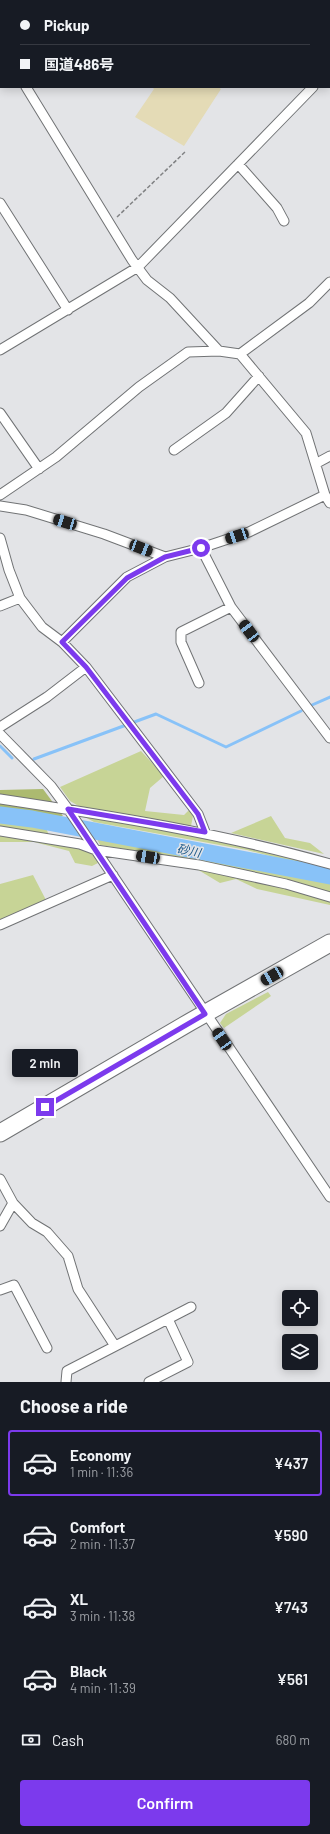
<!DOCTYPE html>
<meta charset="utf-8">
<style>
:root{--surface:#171b24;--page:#242831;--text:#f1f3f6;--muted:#9ea1a6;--line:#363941;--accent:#7c3aed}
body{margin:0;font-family:Barlow,"Noto Sans JP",sans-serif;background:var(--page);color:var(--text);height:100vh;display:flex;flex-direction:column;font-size:15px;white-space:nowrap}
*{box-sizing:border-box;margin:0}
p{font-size:13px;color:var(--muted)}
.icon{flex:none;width:22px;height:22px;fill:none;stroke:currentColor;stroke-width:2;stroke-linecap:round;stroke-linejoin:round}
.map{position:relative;height:1382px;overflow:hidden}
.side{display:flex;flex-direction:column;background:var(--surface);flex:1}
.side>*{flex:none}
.banner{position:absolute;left:0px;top:0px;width:330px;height:88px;box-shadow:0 2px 10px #0003;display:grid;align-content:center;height:88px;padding:0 20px;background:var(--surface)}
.buttons{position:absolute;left:282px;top:1290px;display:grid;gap:8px}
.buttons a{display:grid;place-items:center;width:36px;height:36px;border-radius:4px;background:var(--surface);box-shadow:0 2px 10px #0003;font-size:20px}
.end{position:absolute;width:18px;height:18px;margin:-9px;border:5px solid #7c3aed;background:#fff;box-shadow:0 0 0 2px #fff}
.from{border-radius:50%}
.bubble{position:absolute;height:28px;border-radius:4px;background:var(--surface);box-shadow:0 2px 10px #0003;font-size:13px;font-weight:600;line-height:28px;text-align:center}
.car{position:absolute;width:12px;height:24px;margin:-12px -6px;border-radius:5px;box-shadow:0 0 3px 1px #0007;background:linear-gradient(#222 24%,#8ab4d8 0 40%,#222 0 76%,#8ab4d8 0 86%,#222 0)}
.banner b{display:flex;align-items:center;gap:14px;height:38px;font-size:15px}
.banner b+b{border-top:1px solid var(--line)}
.banner i{width:10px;height:10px;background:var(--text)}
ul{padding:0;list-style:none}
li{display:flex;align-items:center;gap:12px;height:66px;margin:0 8px 6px;padding:0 12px;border:2px solid transparent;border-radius:4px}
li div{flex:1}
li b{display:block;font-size:15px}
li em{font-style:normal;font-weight:600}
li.selected{border-color:var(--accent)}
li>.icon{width:36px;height:36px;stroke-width:1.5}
h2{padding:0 20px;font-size:18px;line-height:48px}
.pay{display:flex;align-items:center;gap:10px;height:44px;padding:0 20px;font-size:15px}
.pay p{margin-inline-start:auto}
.cta{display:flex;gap:8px;margin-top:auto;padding:8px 20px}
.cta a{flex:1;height:46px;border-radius:4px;background:var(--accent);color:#fff;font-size:16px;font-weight:600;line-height:46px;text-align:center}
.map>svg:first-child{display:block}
</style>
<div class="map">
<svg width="330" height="1382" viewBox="0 0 330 1382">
<rect width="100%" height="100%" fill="#e3e4e7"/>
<path fill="#c7d496" d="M 141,751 L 164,776 L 150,788 L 145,811 L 184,815 L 189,810 L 193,816 L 191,826 L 82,808 L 70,801 L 60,787 Z
M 81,815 L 268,849 L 330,866 L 330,872 L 247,850 L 94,822 Z
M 271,816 L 285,838 L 310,843 L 324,854 L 231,833 Z
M 0,820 L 45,826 L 49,835 L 91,851 L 98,863 L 92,866 L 75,863 L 69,851 L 34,842 L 0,842 Z
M 97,839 L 204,855 L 330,880 L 330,893 L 180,858 L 100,845 Z
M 190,865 L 286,887 L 330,899 L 330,905 L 257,889 L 236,879 L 220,883 Z
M 33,875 L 46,900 L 0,921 L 0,884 Z
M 268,992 L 271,996 L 224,1028 L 220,1023 L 226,1014 Z"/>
<path fill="#acba70" d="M 43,789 L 63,816 L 39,816 L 0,810 L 0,790 Z"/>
<path fill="#e4dbb6" d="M 152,87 L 218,87 L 221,89 L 184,146 L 135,117 L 154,89 Z"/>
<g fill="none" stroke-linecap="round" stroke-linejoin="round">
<path stroke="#88c2f8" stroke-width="3" d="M 312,705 L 330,697
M 0,746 L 12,758
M 34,759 L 156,714 L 226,747 L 301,711"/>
<path stroke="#88c2f8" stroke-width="17" d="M 0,815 L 32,819 L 330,876"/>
<defs>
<path id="street" d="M 53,1 L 56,0
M 0,18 L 1,18
M 0,50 L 1,51
M 329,71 L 330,71
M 0,76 L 1,76
M 26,87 L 132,260 L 147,280 L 170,298 L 219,351 L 240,354 L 306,433 L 325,495 L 330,503
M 238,164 L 277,208 L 284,221
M 0,203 L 68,310
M 0,350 L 138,267 L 313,87
M 240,354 L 309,303 L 330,282
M 0,413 L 39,469
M 174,450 L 226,413 L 259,376
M 317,463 L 330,456
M 0,495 L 56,457 L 139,387 L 188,352 L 219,351
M 0,506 L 26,510 L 104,534 L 165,557
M 0,538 L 9,570 L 20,598 L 42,627 L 62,642 L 86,667 L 198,814 L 205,832
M 201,548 L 231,607 L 330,738
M 0,606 L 20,598
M 62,642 L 127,577 L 165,557 L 201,548 L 249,532 L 325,495
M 199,683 L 181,642 L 181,632 L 231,607
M 0,727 L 47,697 L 86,667
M 0,734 L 51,786 L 68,809 L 330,1197
M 0,799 C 112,816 221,833 330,864
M 0,831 L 80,844 L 96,850 L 199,865 L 286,884 L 330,897
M 0,925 L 113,875
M 0,1179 L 13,1203 L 32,1223 L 47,1232 L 68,1256 L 78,1289 L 115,1346
M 0,1226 L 13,1203
M 0,1290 L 14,1285 L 47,1348
M 66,1382 L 67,1371 L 191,1307
M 149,1382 L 188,1362 L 168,1319"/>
<path id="highway" d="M 0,1133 L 190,1022 L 330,943"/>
</defs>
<use href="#street" stroke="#717375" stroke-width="11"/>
<use href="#highway" stroke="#717375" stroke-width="19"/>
<path stroke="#818284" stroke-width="1.5" stroke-dasharray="4 2" stroke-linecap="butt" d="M 117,217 L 185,152"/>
<use href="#street" stroke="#fff" stroke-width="9"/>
<use href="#highway" stroke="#fff" stroke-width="17"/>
</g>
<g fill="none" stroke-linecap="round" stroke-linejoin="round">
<path stroke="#7c3aed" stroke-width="5" d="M 45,1107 L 205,1014 L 68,809 L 205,832 L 198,814 L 86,667 L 62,642 L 127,578 L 165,557 L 201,548"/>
</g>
<g text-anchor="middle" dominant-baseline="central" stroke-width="3" stroke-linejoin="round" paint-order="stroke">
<g font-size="12" font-style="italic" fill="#195789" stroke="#e3e4e7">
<text transform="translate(189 850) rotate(11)">砂川</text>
</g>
</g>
</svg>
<div class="buttons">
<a><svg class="icon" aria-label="locate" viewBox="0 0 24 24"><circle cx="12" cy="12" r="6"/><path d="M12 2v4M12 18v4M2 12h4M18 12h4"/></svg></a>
<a><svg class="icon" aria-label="layers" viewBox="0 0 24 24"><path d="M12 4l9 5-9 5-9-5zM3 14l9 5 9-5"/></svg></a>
</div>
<i class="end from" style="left:201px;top:548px"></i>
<i class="end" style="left:45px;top:1107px"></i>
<div class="bubble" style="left:12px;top:1049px;width:66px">2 min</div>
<i class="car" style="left:65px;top:522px;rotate:287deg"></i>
<i class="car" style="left:237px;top:536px;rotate:252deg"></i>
<i class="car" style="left:141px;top:548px;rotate:111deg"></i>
<i class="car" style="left:249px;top:631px;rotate:323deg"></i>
<i class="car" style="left:148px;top:857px;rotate:279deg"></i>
<i class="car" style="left:272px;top:976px;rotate:240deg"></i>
<i class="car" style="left:222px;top:1039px;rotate:326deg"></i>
<div class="banner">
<b><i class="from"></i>Pickup</b>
<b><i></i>国道486号</b>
</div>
</div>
<section class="side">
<h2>Choose a ride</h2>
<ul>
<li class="selected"><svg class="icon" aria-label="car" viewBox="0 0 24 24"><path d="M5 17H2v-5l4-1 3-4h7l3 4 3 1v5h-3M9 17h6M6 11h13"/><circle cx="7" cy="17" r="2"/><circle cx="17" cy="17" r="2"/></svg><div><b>Economy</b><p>1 min · 11:36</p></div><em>¥437</em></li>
<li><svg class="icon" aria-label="car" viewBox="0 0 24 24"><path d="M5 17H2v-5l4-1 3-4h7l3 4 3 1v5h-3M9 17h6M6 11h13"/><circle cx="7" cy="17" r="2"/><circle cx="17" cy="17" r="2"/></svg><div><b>Comfort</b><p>2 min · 11:37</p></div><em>¥590</em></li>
<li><svg class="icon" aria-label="car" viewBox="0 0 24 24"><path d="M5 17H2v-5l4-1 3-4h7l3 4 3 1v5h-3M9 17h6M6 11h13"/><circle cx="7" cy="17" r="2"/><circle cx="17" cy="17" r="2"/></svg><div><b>XL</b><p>3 min · 11:38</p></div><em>¥743</em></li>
<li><svg class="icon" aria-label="car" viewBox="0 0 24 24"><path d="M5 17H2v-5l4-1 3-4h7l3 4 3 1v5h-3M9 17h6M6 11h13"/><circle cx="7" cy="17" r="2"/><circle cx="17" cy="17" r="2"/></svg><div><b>Black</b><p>4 min · 11:39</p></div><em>¥561</em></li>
</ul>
<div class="pay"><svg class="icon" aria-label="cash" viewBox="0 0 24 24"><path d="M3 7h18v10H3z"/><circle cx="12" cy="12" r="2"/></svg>Cash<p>680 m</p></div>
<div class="cta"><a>Confirm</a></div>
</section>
